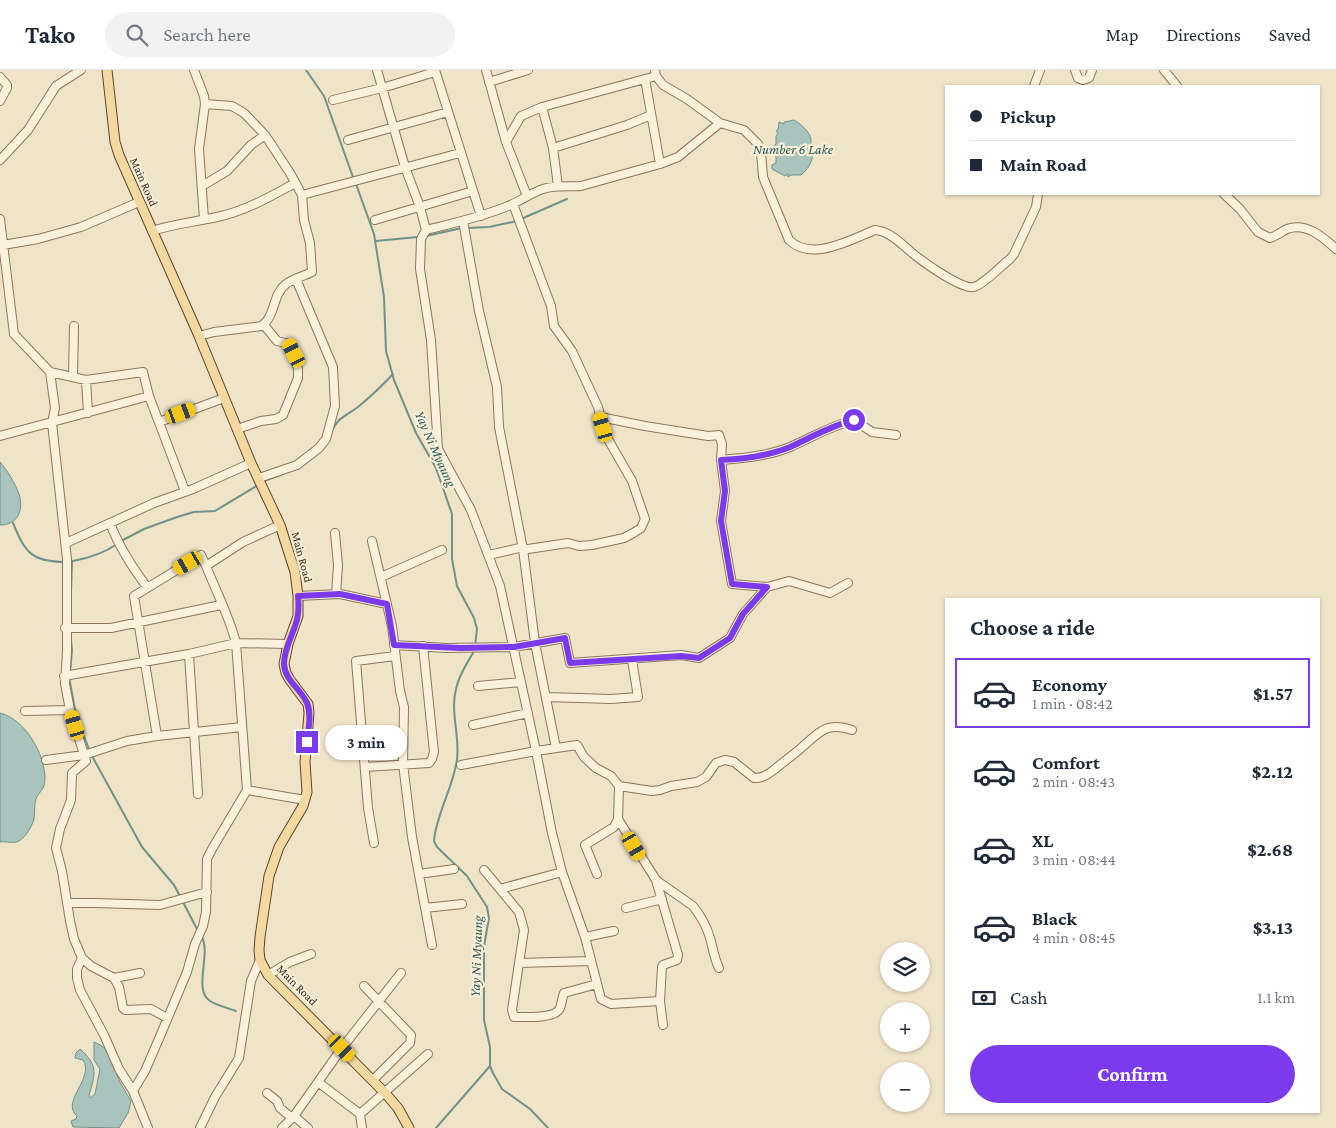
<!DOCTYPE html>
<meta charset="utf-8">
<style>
:root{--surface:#fff;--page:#f2f2f3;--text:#1f2937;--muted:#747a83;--line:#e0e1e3;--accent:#7c3aed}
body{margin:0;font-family:"Crimson Pro",serif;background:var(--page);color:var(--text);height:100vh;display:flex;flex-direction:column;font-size:19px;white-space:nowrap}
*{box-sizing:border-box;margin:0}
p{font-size:16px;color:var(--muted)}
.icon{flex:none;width:28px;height:28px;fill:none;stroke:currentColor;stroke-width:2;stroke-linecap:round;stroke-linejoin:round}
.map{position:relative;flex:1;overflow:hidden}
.side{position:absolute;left:945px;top:528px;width:375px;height:515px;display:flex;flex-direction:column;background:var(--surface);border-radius:0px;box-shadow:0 1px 4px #0004}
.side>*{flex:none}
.hud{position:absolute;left:945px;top:15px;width:375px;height:110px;border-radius:0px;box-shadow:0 1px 4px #0004;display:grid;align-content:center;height:110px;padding:0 25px;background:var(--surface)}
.tools{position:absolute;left:880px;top:872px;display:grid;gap:10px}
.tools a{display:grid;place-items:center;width:50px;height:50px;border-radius:50%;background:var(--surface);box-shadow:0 1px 4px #0004;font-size:25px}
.end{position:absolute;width:22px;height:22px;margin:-11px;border:6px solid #7c3aed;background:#fff;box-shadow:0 0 0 2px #fff}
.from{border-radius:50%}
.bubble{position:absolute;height:35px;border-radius:18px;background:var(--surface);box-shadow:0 1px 4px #0004;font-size:16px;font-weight:700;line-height:35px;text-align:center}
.car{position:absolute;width:15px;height:30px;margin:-15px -8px;border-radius:6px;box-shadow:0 0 4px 1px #0007;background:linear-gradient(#f5c518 24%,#345 0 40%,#f5c518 0 76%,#345 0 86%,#f5c518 0)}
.hud b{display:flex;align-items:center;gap:18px;height:48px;font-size:19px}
.hud b+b{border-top:1px solid var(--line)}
.hud i{width:12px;height:12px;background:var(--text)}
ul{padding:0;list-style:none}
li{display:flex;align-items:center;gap:15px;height:70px;margin:0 10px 8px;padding:0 15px;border:2px solid transparent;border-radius:0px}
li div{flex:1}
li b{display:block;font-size:19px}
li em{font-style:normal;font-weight:700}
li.selected{border-color:var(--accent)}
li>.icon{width:45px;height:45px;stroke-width:1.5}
h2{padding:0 25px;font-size:22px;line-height:60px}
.pay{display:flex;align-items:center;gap:12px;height:55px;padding:0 25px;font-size:19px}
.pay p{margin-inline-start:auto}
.cta{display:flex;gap:10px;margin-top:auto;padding:10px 25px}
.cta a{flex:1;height:58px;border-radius:30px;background:var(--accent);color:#fff;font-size:20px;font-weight:700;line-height:58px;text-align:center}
header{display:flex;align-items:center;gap:30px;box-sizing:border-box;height:70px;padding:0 25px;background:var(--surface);border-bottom:1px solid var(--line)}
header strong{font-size:24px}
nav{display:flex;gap:28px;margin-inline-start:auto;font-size:18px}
.search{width:350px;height:45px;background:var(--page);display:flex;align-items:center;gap:12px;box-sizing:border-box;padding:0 18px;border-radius:28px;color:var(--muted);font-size:19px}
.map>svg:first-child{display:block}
</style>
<header>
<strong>Tako</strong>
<div class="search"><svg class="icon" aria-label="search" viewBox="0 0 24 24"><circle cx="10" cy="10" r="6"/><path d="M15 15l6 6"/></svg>Search here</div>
<nav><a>Map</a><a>Directions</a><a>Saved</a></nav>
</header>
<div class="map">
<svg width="1336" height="1058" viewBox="0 0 1336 1058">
<rect width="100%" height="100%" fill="#f0e4c8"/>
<path fill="#a9c4bc" stroke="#6f938a" d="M 794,50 C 800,53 809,61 811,69 C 811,75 810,79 813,85 C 811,94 808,99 801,105 L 791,105 L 788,107 L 788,104 L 785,106 L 772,99 L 772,95 L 776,93 L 776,86 L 771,78 L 776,74 L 776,66 L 778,63 L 776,61 L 778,60 L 779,52 L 784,54 L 784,52 Z
M 0,392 C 7,400 15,413 19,424 C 24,440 18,455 0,455 Z
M 0,643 C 25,649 45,684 45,709 C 45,720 39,721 36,729 C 34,735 35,743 34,749 C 32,756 26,767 19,771 C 14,774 6,771 0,772 Z
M 94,972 C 115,980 112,998 121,1014 C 124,1020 128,1025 131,1031 L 128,1043 L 119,1058 L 73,1057 L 71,1051 L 76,1049 L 77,1046 C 60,1032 95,1008 83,990 L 75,988 L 76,983 L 80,979 C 99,996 95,1004 89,1026 L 90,1028 L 95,1024 L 100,999 L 94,990 Z"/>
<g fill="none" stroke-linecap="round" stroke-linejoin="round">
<path stroke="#6f938a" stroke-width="2" d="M 306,0 L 324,26 L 354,110
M 356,114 L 374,164 L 384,227 L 386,281 L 394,310 L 416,363 L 436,398 L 452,444 L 452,489 L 457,516 L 474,548 L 477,559 L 475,576
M 521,149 L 567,129
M 467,158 L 489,157 L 517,151
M 426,166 L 462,158
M 376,171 L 418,167
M 332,361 C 337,348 347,345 358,337 C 370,327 382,316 393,304
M 264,411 L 283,404
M 13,453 C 25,482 31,492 66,492
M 121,471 L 144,459 L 177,447 L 194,442 L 215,441 L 258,415
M 73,491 C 89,488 103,484 117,474
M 71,523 L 72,491
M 474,581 C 467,594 459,604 456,619 C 450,642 460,666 457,689 C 454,716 436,744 434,771 L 437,777 L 467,806 L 487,837 L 489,848 L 484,876 L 484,950 L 490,977 L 490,996 L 493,1003 L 502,1019 L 530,1039 L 548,1058
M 70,603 L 72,580 L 71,570
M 69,607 L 76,645 L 90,682
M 92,686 L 142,777 L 174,815 L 181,828
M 183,832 L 198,861
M 202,867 C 211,885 193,920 210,931 C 218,936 228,938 236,941
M 436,1058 L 490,996"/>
<defs>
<path id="minor" d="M 194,0 L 204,26 L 205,34 L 199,79 L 204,149
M 377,0 L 405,97 L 420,137 L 426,160
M 435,0 L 481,146
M 486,0 L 506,72 L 527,126
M 655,0 L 656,6 L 663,15 L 687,29 L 720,53 L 744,60 L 758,74 L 761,82 L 763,107 L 789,170 C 812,192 850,170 875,160 C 891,161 904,177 916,186 C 926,194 963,220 974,217 C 984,214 1001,196 1010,189 L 1014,184 L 1036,137 L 1038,124
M 1075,0 L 1078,8 L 1083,10 L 1089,8 L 1092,0
M 1164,0 L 1177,16
M 0,7 L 7,15 L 7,18 L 0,31
M 645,9 L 660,94
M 489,12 L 528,0
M 1034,16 L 1040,0
M 333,30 L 382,18 L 435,2
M 542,37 L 553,78
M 348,70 L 448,42
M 506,72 L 521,46 L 542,37 L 656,6
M 0,90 L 28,60 L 56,16 L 81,0
M 202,116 L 227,101 L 251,75 L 265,65
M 558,116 L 553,78 L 627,55 L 651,45
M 1224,124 L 1240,139 L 1258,162 L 1270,168 C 1276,166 1281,162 1287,159 C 1306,152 1323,167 1336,179
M 302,125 L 460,83
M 0,149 L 14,264 L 50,302 L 86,310 L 143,302 L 149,326 L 185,421
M 375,150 L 473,121
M 463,151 L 479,241 L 497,317 L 499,357 L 523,479 L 535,573 L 556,678
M 152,161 C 173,154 195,152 217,147 C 245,141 270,127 295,113
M 3,175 L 38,169 L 81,157 L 139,132
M 199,266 L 214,262 L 262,256 C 276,245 272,225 286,214 C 292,209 304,206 312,202 L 310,173 L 304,150 L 302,125 L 290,103 L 265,65 L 244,43 L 232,36 L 205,34
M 50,302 L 55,338 L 52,353 L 67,489 L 67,581 L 65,614 L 70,640 L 86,691 L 72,703 L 71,730 L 60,759 L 56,778 L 62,801 L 70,851 L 74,869 L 82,888 L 91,896 L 114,908 L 119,917 L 123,938 L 125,940 L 151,939 L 167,948
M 73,307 L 74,256
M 86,310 L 88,343
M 600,347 L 645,356 L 708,366 L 719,365 L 722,374 L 721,390 C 744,388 768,386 790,377 C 813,367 830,356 854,350 L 872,362 L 896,365
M 159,352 L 224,328
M 237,359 L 261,351 L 276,349 L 283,345 L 298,308 L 298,299 L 294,283 L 290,274 L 277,271 L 264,255
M 0,366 L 149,326
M 721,390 L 725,421 L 721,451 L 732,514 L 767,517 L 789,511 L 830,523 L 848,513
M 259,408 L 297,395 L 319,378 L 326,369 L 335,336 L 333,297 L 296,209
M 110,453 C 119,477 132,497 147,517
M 335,463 L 338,495 L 336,524
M 372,471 L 392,556 L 400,621 L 404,637 L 403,694 L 412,767 L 432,875
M 66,473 L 154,433 L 193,419 L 251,393
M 489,485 L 519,478 L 528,479 L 568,473 L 579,476 L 592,475 L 624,468 L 635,462 L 641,458 L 645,449 L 632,411 L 609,371 L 603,357 L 598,337 L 572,281 L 554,256 L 551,236 L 513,134
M 381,507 L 442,480
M 298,526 L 340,524 L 387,534
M 65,558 L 111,558 L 221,535
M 394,575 L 446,578 L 514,577 L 565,568 L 570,593 L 681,585 L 699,588 L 730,568 L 743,544 L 767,517
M 189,584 L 198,724
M 64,606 L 189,584 L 236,573 L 288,574
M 478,616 L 521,612
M 546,627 L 611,629 L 638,627 L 632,590
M 25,641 L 70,640
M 473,655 L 528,643
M 157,666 L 134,526 L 201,485 L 206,496 L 243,472 L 280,455
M 46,690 L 84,685 L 127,671 L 157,666 L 242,657
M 461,695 L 536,681 L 577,675 L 584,687 L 596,698 L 611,706 L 619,716 L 618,749 L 614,757 L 585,775 L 597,804
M 365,697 L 429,693 L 432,689 L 434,682 L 423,576
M 619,716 L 652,721 L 660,720 L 671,716 L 697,712 L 706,707 L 716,693 L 725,690 L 734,692 L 754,708 C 762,709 769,704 775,699 C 783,692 792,686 800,679 C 819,663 825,651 852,660
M 247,720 L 305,730
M 618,749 L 656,810 L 678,885 L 677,890 L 663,895 L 662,897 L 660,931 L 663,955
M 374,773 L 368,738 L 356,591 L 395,586
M 484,800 L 519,842 L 524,860 L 519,893 L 590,891
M 419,804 L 454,799
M 656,810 L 693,836 C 700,845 707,857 710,868 C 713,878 714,888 719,898
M 500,819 L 562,802
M 68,833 L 95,833 L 160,835 L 207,822
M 425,838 L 462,834
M 626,838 L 662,829
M 585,867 L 614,861
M 82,888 L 77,899 L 77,908 L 80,920 L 104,965 L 119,999 L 133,1021
M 519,893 L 512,940 L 514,947 C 525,947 556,949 560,938 C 562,933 562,928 564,923 L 597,914
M 268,905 L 290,892 L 311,884
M 114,908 L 140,903
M 364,916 L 411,965 L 410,973 L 373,1010
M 660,931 L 611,934 L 601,929 L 585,867 L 562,802 L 552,763 L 536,681 L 500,516 L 471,440 L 438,379 L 431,270 L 420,199 L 421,169 L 426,160 C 454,153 482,147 508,136 C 520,131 531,123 543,119 C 555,115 568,117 581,116 L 660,94 L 678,87 L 720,53
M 318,1012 L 360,1044
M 267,1023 L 277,1031 L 280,1038 L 292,1048
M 360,1044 L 428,984
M 360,1044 L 362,1058
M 294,1046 L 308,1058
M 148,1058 L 133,1021 L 145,1001 L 161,964 L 187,902 L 195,874 L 203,856 L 206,842 L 207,789 L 212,779 L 247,720 L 236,573 C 230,548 216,521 206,496
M 200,1058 L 215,1027 L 239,988 L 251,911 L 260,890
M 282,1058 L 294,1046 L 342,978 L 401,903"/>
<path id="major" d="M 107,0 L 115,72 L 119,85 L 199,266 L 251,393 L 280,455 L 295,502 L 298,526 L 298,546 L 288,574 L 284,594 L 286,603 L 290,610 L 308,634 L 309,643 L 305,692 L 307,722 L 303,736 L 279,777 L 269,806 L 260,867 L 259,880 L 260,890 L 268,905 L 385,1023 L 398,1038 L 409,1058"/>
</defs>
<use href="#minor" stroke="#8d765c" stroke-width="10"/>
<use href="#major" stroke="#5b4430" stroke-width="11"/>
<use href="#minor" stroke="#faf1dc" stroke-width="8"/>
<use href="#major" stroke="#f3d9a0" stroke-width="9"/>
</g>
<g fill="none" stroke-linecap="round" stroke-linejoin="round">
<path stroke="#7c3aed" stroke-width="6" d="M 307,672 C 308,660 312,645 307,633 C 301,619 285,611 284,594 C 284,580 291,568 295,556 C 299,546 299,536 298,526 L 340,524 L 387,534 L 394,575 L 460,578 L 514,577 L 565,568 L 570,593 L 681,586 L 699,588 L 730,568 L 743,544 L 767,517 L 732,514 L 721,451 L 725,421 L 721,390 C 744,389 768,386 790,377 C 812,367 830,356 854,350"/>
</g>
<g text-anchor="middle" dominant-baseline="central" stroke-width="4.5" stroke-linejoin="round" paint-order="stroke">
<g font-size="12" fill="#3d2e20" stroke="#f7eed8">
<text transform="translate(144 112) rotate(66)">Main Road</text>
<text transform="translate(302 487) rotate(75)">Main Road</text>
<text transform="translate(297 915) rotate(45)">Main Road</text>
</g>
<g font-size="14" font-style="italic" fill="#2f5d5a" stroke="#f7eed8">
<text x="793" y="79">Number 6 Lake</text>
<text transform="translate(436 379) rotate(66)">Yay Ni Myaung</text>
<text transform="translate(476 886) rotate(-88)">Yay Ni Myaung</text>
</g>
</g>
</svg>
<div class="tools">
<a><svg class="icon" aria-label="layers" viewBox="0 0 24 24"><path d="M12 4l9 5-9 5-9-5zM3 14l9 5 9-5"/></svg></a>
<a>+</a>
<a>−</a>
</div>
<i class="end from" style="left:854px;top:350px"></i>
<i class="end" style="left:307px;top:672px"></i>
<div class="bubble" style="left:325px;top:655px;width:82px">3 min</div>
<i class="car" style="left:294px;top:283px;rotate:333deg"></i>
<i class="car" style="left:181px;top:343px;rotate:70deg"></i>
<i class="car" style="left:603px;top:357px;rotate:344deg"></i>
<i class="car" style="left:188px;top:493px;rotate:240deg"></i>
<i class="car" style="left:75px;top:655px;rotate:343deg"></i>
<i class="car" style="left:634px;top:776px;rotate:150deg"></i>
<i class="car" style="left:342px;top:978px;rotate:136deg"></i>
<div class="hud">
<b><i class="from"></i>Pickup</b>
<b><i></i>Main Road</b>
</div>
<section class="side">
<h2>Choose a ride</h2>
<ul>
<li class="selected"><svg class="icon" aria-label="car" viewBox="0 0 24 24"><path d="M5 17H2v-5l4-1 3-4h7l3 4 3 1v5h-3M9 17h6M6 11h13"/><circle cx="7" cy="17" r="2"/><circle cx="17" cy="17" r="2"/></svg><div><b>Economy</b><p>1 min · 08:42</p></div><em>$1.57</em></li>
<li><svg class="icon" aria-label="car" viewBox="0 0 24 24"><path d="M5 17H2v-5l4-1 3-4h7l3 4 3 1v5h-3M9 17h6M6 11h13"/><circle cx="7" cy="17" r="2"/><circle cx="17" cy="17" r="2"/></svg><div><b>Comfort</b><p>2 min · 08:43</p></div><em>$2.12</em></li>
<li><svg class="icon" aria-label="car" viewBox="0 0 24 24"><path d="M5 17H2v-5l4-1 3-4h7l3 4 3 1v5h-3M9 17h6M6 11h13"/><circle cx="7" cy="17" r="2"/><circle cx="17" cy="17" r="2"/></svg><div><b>XL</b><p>3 min · 08:44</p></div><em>$2.68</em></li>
<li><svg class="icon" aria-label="car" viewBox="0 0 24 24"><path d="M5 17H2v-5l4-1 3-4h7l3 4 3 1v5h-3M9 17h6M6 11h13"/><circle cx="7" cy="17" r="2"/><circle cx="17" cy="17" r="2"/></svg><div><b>Black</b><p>4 min · 08:45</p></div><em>$3.13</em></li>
</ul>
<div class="pay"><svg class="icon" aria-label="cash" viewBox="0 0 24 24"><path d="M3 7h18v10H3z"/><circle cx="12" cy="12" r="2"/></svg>Cash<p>1.1 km</p></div>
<div class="cta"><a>Confirm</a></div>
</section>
</div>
